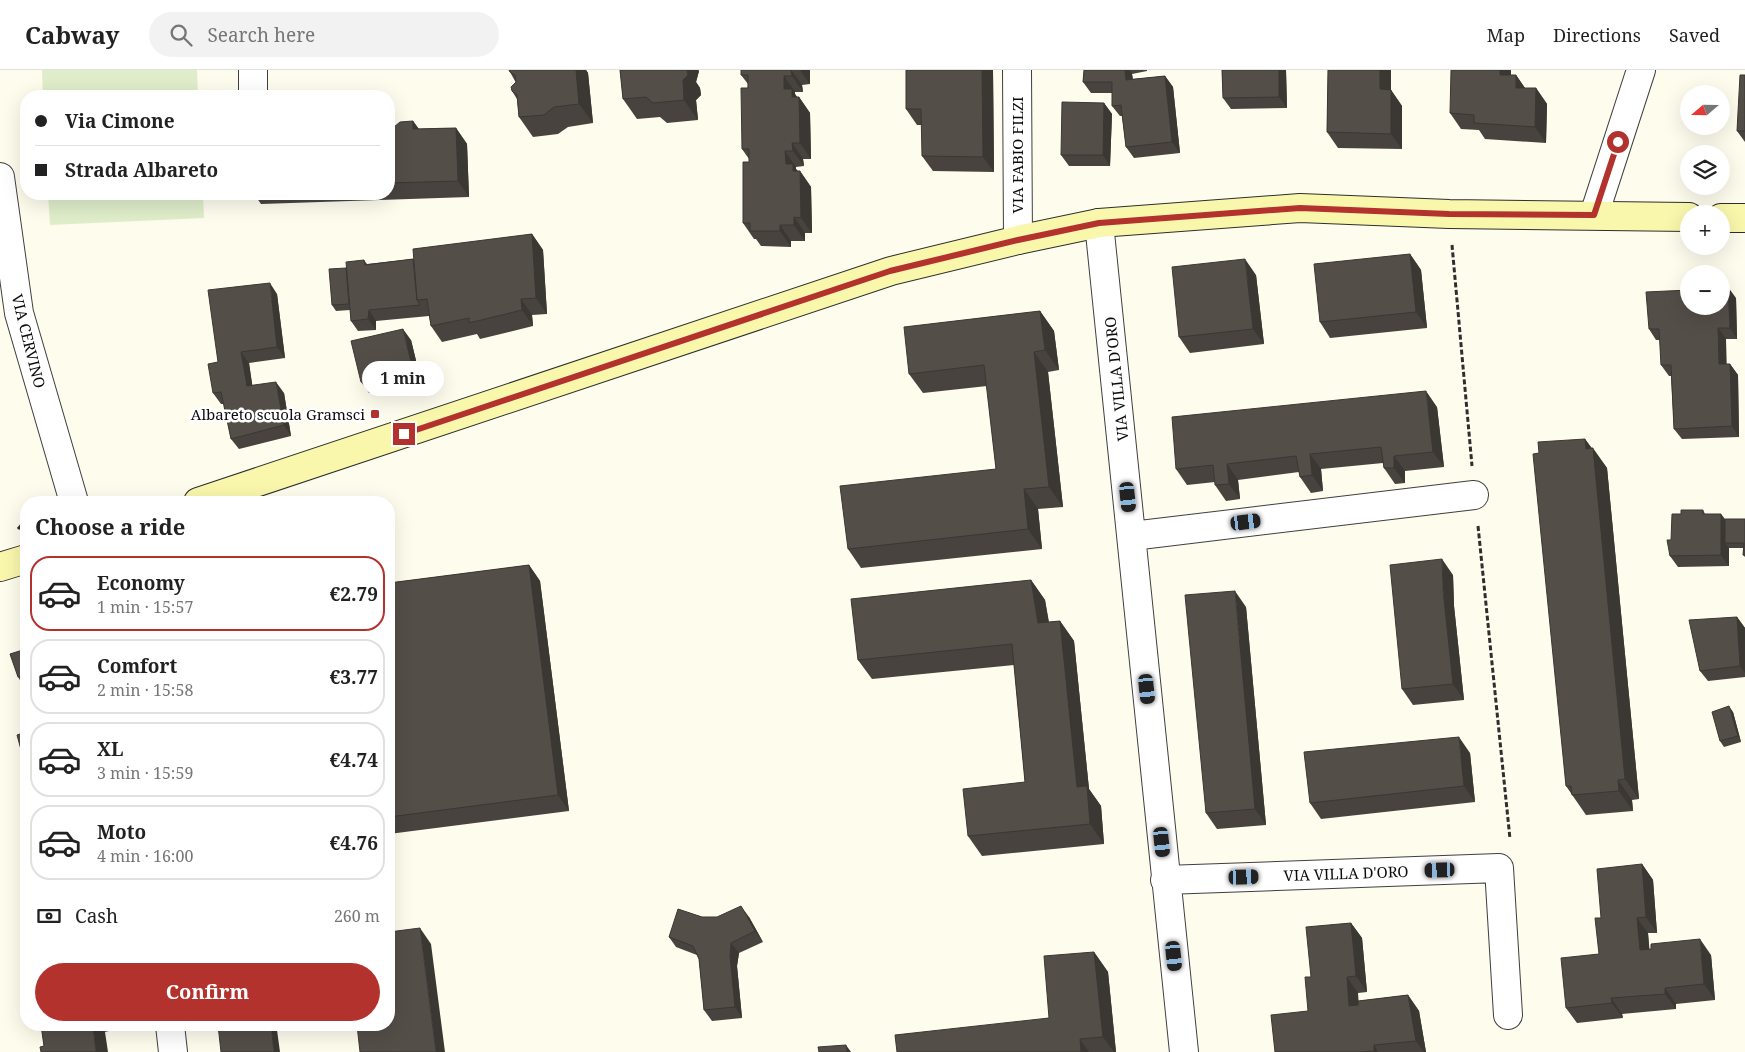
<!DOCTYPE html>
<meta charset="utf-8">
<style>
:root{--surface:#fff;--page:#f2f2f2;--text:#222;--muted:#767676;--line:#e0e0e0;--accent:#b3322e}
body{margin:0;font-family:"Noto Serif",serif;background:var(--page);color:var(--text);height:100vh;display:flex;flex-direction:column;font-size:19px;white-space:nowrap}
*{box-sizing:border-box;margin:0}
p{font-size:16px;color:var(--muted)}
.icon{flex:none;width:28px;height:28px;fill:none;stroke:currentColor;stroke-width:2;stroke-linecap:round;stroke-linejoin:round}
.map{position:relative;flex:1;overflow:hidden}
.panel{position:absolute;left:20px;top:426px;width:375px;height:535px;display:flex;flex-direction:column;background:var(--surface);border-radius:20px;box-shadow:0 5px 20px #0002}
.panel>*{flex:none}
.top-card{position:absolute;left:20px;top:20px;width:375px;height:110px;border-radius:20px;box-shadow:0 5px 20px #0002;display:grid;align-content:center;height:110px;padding:0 15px;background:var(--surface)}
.needle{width:32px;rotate:250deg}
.tools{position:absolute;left:1680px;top:15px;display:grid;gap:10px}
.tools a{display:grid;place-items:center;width:50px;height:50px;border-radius:50%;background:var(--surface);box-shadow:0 5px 20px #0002;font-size:25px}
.end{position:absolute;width:22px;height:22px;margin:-11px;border:6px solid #b3322e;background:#fff;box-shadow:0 0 0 2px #fff}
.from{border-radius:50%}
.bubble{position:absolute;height:35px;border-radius:18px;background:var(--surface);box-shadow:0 5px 20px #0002;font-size:16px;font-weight:700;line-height:35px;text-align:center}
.car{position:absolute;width:15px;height:30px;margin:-15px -8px;border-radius:6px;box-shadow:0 0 4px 1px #0007;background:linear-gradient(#222 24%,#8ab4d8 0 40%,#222 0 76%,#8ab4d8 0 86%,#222 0)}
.top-card b{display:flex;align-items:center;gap:18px;height:48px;font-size:19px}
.top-card b+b{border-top:1px solid var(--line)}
.top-card i{width:12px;height:12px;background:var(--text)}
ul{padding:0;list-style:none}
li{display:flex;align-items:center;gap:15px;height:75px;margin:0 10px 8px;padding:0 5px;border:2px solid var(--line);border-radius:20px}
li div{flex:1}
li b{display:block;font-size:19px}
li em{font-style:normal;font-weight:700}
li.current{border-color:var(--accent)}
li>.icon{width:45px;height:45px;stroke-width:1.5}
h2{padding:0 15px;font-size:22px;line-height:60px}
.pay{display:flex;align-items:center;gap:12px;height:55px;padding:0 15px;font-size:19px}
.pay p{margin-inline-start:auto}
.primary-button{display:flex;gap:10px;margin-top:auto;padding:10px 15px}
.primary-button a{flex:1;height:58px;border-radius:30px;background:var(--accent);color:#fff;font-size:20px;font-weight:700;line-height:58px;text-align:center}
header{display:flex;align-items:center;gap:30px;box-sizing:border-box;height:70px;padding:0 25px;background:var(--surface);border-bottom:1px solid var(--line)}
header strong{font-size:24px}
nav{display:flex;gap:28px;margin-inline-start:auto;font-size:18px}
.search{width:350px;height:45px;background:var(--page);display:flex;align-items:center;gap:12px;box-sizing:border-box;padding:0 18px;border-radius:28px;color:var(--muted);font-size:19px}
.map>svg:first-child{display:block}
</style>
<header>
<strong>Cabway</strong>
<div class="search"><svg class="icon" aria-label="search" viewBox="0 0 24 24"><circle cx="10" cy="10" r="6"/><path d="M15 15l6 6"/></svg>Search here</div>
<nav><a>Map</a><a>Directions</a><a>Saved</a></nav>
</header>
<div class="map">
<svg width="1745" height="982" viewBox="0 0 1745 982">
<rect width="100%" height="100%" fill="#fefced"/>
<path fill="#dfedca" d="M 42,0 L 197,0 L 198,26 L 43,26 Z
M 48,124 L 203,124 L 204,148 L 50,155 Z"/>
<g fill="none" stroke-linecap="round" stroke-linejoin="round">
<defs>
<path id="street" d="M 253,0 L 253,26
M 1017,0 L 1018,170
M 0,107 L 19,243 L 74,432
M 1594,145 L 1641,0
M 1099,153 L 1184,982
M 1132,466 L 1474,425
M 1165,810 L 1499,798 L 1508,945
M 170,955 L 173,982"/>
<path id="secondary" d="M 1721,148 L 1745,148
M 198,432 L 891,201 L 1018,170 L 1099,153 L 1300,138 L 1449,144 L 1689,147
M 0,497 L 26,489"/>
</defs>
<use href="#street" stroke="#3f3f3f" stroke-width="30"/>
<use href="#secondary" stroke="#2e2e2e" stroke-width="30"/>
<path stroke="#2e2e2e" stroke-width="3" stroke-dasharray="5 2.5" stroke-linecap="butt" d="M 1452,175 L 1472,396
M 1478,456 L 1510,769
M 18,459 L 26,450"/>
<use href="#street" stroke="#fff" stroke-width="28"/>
<use href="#secondary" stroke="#f9f7ac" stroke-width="28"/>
</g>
<path fill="#48433f" d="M 509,0 L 586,0 L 588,3 L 593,53 L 568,57 L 558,64 L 533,67 L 519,47 L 517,29 L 512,21 L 516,12 L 515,11 L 510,2 Z
M 620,0 L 698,0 L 699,1 L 696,12 L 700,18 L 701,25 L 696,30 L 698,50 L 667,53 L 660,47 L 637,49 L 623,29 Z
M 741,0 L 810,0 L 810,14 L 802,15 L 803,22 L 795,22 L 795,24 L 797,27 L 799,27 L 810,43 L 811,89 L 803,89 L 804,96 L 796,97 L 796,99 L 798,101 L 800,101 L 811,117 L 812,163 L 805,163 L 805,171 L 791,171 L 791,177 L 761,176 L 756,169 L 754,169 L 743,153 L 749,92 L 749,89 L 742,79 L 748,14 L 741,5 Z
M 906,0 L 993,0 L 994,102 L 933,101 L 922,86 L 922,55 L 917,55 L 906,39 Z
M 1084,0 L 1147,0 L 1147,1 L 1132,4 L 1133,9 L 1165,6 L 1173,17 L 1180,83 L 1134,88 L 1126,77 L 1122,46 L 1120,46 L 1112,36 L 1112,23 L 1091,23 L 1083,12 Z
M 1222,0 L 1286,0 L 1287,38 L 1231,39 L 1223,28 Z
M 1328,0 L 1391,0 L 1391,20 L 1402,36 L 1402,79 L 1338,78 L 1327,62 Z
M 1511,5 L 1516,5 L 1525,18 L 1536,18 L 1547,34 L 1546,73 L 1485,69 L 1479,60 L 1461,59 L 1450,43 Z
M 1745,5 L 1745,72 L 1737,61 Z
M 1104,33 L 1112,44 L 1110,96 L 1069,96 L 1061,85 Z
M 413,51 L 419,59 L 456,58 L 467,74 L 469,127 L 261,134 L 254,124 L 389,124 L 389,60 L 394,60 Z
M 532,164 L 543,180 L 547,244 L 532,245 L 533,256 L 480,269 L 477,264 L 442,272 L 431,256 L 429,246 L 376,251 L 376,260 L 358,261 L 351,251 L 350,240 L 336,241 L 332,235 L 346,198 L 364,190 L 367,194 L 413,189 Z
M 1410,184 L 1421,200 L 1427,258 L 1330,268 L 1320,252 Z
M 1256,205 L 1264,274 L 1190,283 L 1179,267 Z
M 277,224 L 285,288 L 249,293 L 252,315 L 284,323 L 291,366 L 239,379 L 231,369 L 224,334 L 221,334 L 213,323 L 218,292 Z
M 1736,228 L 1737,269 L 1726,269 L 1726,294 L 1730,294 L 1738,305 L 1739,367 L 1682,369 L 1674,359 L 1671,306 L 1669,306 L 1661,295 L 1660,270 L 1656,270 L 1649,259 Z
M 1040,241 L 1054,261 L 1059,300 L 1048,302 L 1063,437 L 1038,439 L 1042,479 L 861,498 L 848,479 L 996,399 L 987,316 L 923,323 L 909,304 Z
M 411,270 L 421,311 L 369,323 L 361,312 Z
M 1437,337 L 1444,397 L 1405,401 L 1405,413 L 1395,414 L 1384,398 L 1383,393 L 1321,399 L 1323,421 L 1311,423 L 1300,407 L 1299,402 L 1238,410 L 1240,429 L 1226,431 L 1215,415 L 1215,412 L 1187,415 L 1176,399 Z
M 1585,369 L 1607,398 L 1639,729 L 1632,730 L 1633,741 L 1586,745 L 1566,716 L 1539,383 Z
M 1703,440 L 1705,444 L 1725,449 L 1745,449 L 1745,487 L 1743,485 L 1743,478 L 1729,478 L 1729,496 L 1678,497 L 1670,486 L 1671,470 L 1681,444 Z
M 529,495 L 540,511 L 569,741 L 389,764 L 389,513 Z
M 1453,505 L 1454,536 L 1464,630 L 1413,635 L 1402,619 Z
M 1031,510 L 1045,530 L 1049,552 L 1060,551 L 1074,571 L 1089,719 L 1101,736 L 1104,774 L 982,786 L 968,766 L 1025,712 L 1014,595 L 872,609 L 858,590 Z
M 1246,537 L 1266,755 L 1217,759 L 1206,743 Z
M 1737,547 L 1745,558 L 1745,607 L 1708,611 L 1700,601 Z
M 26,579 L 26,618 L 25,618 L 18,607 Z
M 1733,642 L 1741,672 L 1724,677 L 1720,671 Z
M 1470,683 L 1475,732 L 1321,749 L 1310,733 Z
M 1642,794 L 1653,810 L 1657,863 L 1648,863 L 1649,879 L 1711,885 L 1715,930 L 1676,934 L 1676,939 L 1622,944 L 1623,948 L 1577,953 L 1566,938 L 1599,884 L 1601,848 Z
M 702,847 L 749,847 L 763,872 L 739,883 L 737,896 L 742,948 L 712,951 L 704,940 L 699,889 L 697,885 L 676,877 L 669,867 Z
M 1351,853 L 1362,868 L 1367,922 L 1358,923 L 1358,931 L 1408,925 L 1419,941 L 1426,982 L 1275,982 L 1308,941 Z
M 1094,882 L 1108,902 L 1116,982 L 897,982 L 1049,948 Z
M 41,955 L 109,955 L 109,961 L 44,976 Z"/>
<path fill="#3b3733" d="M 576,0 L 586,0 L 588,3 L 593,53 L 579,34 Z
M 684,0 L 698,0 L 699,1 L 696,12 L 700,18 L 701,25 L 696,30 L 698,50 L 684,30 L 683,10 Z
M 791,0 L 802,15 L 803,22 L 792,6 Z
M 800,0 L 810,0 L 810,14 Z
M 982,0 L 993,0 L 994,102 L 983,87 Z
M 1125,0 L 1130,0 L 1132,4 L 1134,21 L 1126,10 Z
M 1279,0 L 1286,0 L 1287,38 L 1279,27 Z
M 1380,0 L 1391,0 L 1391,35 L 1380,19 Z
M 1500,0 L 1511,0 L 1511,21 L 1500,5 Z
M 1516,5 L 1527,21 L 1516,18 Z
M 784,6 L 795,22 L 795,24 L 799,30 L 799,27 L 810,43 L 811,89 L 800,73 L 784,19 Z
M 1165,6 L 1173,17 L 1180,83 L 1172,72 Z
M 1536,18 L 1547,34 L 1546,73 L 1535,57 Z
M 1391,20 L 1402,36 L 1402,79 L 1391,64 Z
M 1104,33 L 1112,44 L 1110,96 L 1103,85 Z
M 413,51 L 424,67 L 413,59 Z
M 456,58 L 467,74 L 469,127 L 458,111 Z
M 792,73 L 803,89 L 804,96 L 793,81 Z
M 785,81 L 796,97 L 796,99 L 800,105 L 800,101 L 811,117 L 812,163 L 801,148 L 786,94 Z
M 794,147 L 805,163 L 805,171 L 794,155 Z
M 780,155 L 791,171 L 791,177 L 780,161 Z
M 532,164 L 543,180 L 547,244 L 536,228 Z
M 1410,184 L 1421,200 L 1427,258 L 1416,242 Z
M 1245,189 L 1256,205 L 1264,274 L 1253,259 Z
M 270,213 L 277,224 L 285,288 L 277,277 Z
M 1728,217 L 1736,228 L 1737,269 L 1730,258 Z
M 521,229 L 532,245 L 533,256 L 522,240 Z
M 369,240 L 376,251 L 376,260 L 368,249 Z
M 1040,241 L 1054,261 L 1059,300 L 1045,280 Z
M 1718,258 L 1726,269 L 1727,305 L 1719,294 Z
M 403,259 L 411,270 L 421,311 L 413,300 Z
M 241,282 L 249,293 L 254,326 L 247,316 Z
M 1034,282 L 1048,302 L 1063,437 L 1049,417 Z
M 1730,294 L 1738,305 L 1739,367 L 1732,356 Z
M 276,312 L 284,323 L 291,366 L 284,355 Z
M 1426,321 L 1437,337 L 1444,397 L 1433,382 Z
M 1585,369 L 1594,382 L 1593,378 L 1607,398 L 1639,729 L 1625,709 Z
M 1310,384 L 1321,399 L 1323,421 L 1312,405 Z
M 1394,386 L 1405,401 L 1405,413 L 1394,398 Z
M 1227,394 L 1238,410 L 1240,429 L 1229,414 Z
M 1024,419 L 1038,439 L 1042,479 L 1028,459 Z
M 1721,444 L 1729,454 L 1725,473 L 1729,478 L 1729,496 L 1721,485 Z
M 1442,489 L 1453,505 L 1454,536 L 1464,630 L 1453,614 L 1443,520 Z
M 529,495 L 540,511 L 569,741 L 558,725 Z
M 1031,510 L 1045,530 L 1052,573 L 1038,553 Z
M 1235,521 L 1246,537 L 1266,755 L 1255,739 Z
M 1737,547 L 1745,558 L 1745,603 L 1740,596 Z
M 1060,551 L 1074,571 L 1089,719 L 1101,736 L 1104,774 L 1090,754 L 1077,717 Z
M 1729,636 L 1733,642 L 1741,672 L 1738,666 Z
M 1459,667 L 1470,683 L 1475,732 L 1464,716 Z
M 1618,710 L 1632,730 L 1633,741 L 1619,721 Z
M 1642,794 L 1653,810 L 1657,863 L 1646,847 Z
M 741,836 L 749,847 L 763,872 L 755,861 Z
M 1637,848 L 1648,863 L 1651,896 L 1640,880 Z
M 1351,853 L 1362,868 L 1367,922 L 1356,906 Z
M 420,858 L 431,874 L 445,982 L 436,982 Z
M 1700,869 L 1711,885 L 1715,930 L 1704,914 Z
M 731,873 L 739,883 L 737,896 L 742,948 L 735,937 L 730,886 Z
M 1094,882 L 1108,902 L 1116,982 L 1114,982 L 1103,967 Z
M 1347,907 L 1358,923 L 1360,951 L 1349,936 Z
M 1665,918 L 1676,934 L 1676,939 L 1665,924 Z
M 1408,925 L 1419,941 L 1426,982 L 1424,982 L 1416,971 Z
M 1611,928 L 1622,944 L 1623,948 L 1612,933 Z
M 93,955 L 100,955 L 105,962 L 108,982 L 96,982 Z
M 105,955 L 109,955 L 109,961 Z
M 271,955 L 274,955 L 277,960 L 280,982 L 274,982 Z
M 1080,969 L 1089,982 L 1081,982 Z
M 846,975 L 851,982 L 847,982 Z
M 1374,975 L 1378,982 L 1375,982 L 1374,981 Z"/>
<path fill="#544e49" stroke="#3b3733" d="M 509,0 L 576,0 L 579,34 L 554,37 L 544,45 L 519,47 L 517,25 L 512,21 L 511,17 L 516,12 L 515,5 L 510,2 Z
M 620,0 L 687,0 L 688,5 L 683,10 L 684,30 L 653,33 L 646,27 L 623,29 Z
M 741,0 L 791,0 L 792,6 L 784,6 L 784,19 L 792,19 L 792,27 L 799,27 L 800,73 L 792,73 L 793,81 L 785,81 L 786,94 L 793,94 L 793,101 L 800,101 L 801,148 L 794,147 L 794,155 L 780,155 L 780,161 L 750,161 L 750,153 L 743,153 L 743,92 L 749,92 L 749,79 L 742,79 L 741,18 L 748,18 L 748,5 L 741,5 Z
M 906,0 L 982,0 L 983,87 L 922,86 L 921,39 L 906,39 Z
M 1084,0 L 1125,0 L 1126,10 L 1165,6 L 1172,72 L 1126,77 L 1121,35 L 1112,36 L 1112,12 L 1083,12 Z
M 1222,0 L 1279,0 L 1279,27 L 1223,28 Z
M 1328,0 L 1380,0 L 1380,19 L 1391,20 L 1391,64 L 1327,62 Z
M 1451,0 L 1500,0 L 1500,5 L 1516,5 L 1516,18 L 1536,18 L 1535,57 L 1474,53 L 1474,45 L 1450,43 Z
M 1740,5 L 1745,5 L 1745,61 L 1737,61 Z
M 1062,32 L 1104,33 L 1103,85 L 1061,85 Z
M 413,51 L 413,59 L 456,58 L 458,111 L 389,113 L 389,60 L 394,60 L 394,57 L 400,52 Z
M 532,164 L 536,228 L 521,229 L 522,240 L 469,253 L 469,248 L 431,256 L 427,229 L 417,230 L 413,179 Z
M 1410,184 L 1416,242 L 1320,252 L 1314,194 Z
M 413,189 L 417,230 L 420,235 L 369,240 L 368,249 L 351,251 L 346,192 L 364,190 L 365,195 Z
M 1245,189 L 1253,259 L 1179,267 L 1172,197 Z
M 346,198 L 349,234 L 332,235 L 329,199 Z
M 270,213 L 277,277 L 241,282 L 247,316 L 276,312 L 284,355 L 231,369 L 221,322 L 213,323 L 208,294 L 218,292 L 208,220 Z
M 1728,217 L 1730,258 L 1718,258 L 1719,294 L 1730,294 L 1732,356 L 1674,359 L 1671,295 L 1661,295 L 1659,259 L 1649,259 L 1646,222 L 1689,220 L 1689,236 L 1721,236 L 1721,218 Z
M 1040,241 L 1045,280 L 1034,282 L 1049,417 L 1024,419 L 1028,459 L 848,479 L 840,416 L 996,399 L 984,295 L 909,304 L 904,257 Z
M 403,259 L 413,300 L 361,312 L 351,271 Z
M 1426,321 L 1433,382 L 1394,386 L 1394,398 L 1384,398 L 1381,377 L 1310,384 L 1312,405 L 1300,407 L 1296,386 L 1227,394 L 1229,414 L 1215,415 L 1213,395 L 1176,399 L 1172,347 Z
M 1585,369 L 1586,379 L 1593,378 L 1625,709 L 1618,710 L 1619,721 L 1572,725 L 1571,716 L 1566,716 L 1533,384 L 1539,383 L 1538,372 Z
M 1681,440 L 1703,440 L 1703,444 L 1721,444 L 1721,485 L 1670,486 L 1667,470 L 1671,470 L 1672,444 L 1681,444 Z
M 1725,449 L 1745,449 L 1745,485 L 1743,485 L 1744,473 L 1725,473 Z
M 1442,489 L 1443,520 L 1453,614 L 1402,619 L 1390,495 Z
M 529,495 L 558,725 L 389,747 L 389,513 Z
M 1031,510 L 1038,553 L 1060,551 L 1077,717 L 1087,716 L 1090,754 L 968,766 L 963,719 L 1025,712 L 1012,574 L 858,590 L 851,529 Z
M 1235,521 L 1255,739 L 1206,743 L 1185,525 Z
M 1737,547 L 1740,596 L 1700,601 L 1689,550 Z
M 26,579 L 26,605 L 18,607 L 10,584 Z
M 1729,636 L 1738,666 L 1720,671 L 1712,642 Z
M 26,662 L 26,686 L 23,687 L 17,665 Z
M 1459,667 L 1464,716 L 1310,733 L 1304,682 Z
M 1642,794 L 1646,847 L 1637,848 L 1640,880 L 1651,879 L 1651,874 L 1700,869 L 1704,914 L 1665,918 L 1665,924 L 1611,928 L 1612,933 L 1566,938 L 1561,888 L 1599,884 L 1595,848 L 1601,848 L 1597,799 Z
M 741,836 L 755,861 L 731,873 L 730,886 L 735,937 L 704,940 L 699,889 L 693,876 L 669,867 L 678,839 L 702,847 L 717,847 Z
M 1351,853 L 1356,906 L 1347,907 L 1349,936 L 1358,935 L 1358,931 L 1408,925 L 1416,971 L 1374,975 L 1374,981 L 1360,982 L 1275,982 L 1271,945 L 1308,941 L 1305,907 L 1311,907 L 1306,857 Z
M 420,858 L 436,982 L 360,982 L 357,955 L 389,955 L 389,862 Z
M 1094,882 L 1103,967 L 1080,969 L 1081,982 L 897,982 L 895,965 L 1049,948 L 1044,886 Z
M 41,955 L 93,955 L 96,982 L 41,982 L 40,977 L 44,976 Z
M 218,955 L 271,955 L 274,982 L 221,982 Z
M 846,975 L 847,982 L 819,982 L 818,977 Z"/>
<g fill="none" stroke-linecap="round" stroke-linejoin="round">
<path stroke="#b3322e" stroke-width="6" d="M 404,364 L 890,201 L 1018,170 L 1099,153 L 1300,138 L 1449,144 L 1594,145 L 1618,72"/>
</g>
<rect fill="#b3322e" stroke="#fff" stroke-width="2" x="370" y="339" width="10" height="10" rx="2.5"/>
<g text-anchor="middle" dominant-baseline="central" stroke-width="5" stroke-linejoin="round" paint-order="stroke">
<g font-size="15" fill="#0c0c0c" stroke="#fff">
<text transform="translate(1017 85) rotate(-90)">VIA FABIO FILZI</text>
<text transform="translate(29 271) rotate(76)">VIA CERVINO</text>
<text transform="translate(1116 309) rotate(-96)">VIA VILLA D'ORO</text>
<text transform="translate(1346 803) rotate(-2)">VIA VILLA D'ORO</text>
</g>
<g font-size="15" fill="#0c0c0c" stroke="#fff" text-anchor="end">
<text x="365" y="344">Albareto scuola Gramsci</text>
</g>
</g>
</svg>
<div class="tools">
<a><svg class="needle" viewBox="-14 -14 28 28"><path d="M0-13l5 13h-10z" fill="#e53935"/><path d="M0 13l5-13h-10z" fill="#767676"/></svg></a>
<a><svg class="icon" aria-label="layers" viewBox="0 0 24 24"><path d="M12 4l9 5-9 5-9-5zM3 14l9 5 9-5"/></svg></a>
<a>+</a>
<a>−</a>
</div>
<i class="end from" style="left:1618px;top:72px"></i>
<i class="end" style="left:404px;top:364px"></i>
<div class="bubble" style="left:362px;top:291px;width:82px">1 min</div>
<i class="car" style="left:1128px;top:427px;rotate:174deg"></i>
<i class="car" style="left:1246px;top:452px;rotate:83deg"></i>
<i class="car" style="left:1147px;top:619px;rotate:174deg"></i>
<i class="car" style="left:1162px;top:772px;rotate:174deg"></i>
<i class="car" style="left:1440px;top:800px;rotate:268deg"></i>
<i class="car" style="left:1244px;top:807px;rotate:88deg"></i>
<i class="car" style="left:1174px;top:886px;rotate:174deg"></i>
<div class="top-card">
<b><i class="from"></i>Via Cimone</b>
<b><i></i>Strada Albareto</b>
</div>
<section class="panel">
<h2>Choose a ride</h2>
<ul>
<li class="current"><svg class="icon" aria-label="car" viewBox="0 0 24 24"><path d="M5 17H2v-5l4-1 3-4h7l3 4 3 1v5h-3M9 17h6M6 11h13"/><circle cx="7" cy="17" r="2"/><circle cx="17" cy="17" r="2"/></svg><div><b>Economy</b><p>1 min · 15:57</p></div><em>€2.79</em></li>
<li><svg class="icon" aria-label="car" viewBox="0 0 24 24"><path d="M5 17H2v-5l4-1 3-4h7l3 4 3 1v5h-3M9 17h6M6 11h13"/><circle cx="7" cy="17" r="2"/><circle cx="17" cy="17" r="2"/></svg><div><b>Comfort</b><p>2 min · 15:58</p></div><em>€3.77</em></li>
<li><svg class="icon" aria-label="car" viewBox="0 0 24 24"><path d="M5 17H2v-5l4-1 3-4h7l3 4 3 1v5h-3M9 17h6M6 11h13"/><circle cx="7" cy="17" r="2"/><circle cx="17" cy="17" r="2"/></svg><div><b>XL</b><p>3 min · 15:59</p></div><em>€4.74</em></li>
<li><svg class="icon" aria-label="car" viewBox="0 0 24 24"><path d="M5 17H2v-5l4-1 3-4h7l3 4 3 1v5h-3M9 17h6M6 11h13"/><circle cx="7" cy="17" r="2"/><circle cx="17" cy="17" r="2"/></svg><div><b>Moto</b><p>4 min · 16:00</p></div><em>€4.76</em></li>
</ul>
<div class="pay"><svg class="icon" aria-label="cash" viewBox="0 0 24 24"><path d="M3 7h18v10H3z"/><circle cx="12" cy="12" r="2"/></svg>Cash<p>260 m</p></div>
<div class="primary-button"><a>Confirm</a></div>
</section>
</div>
